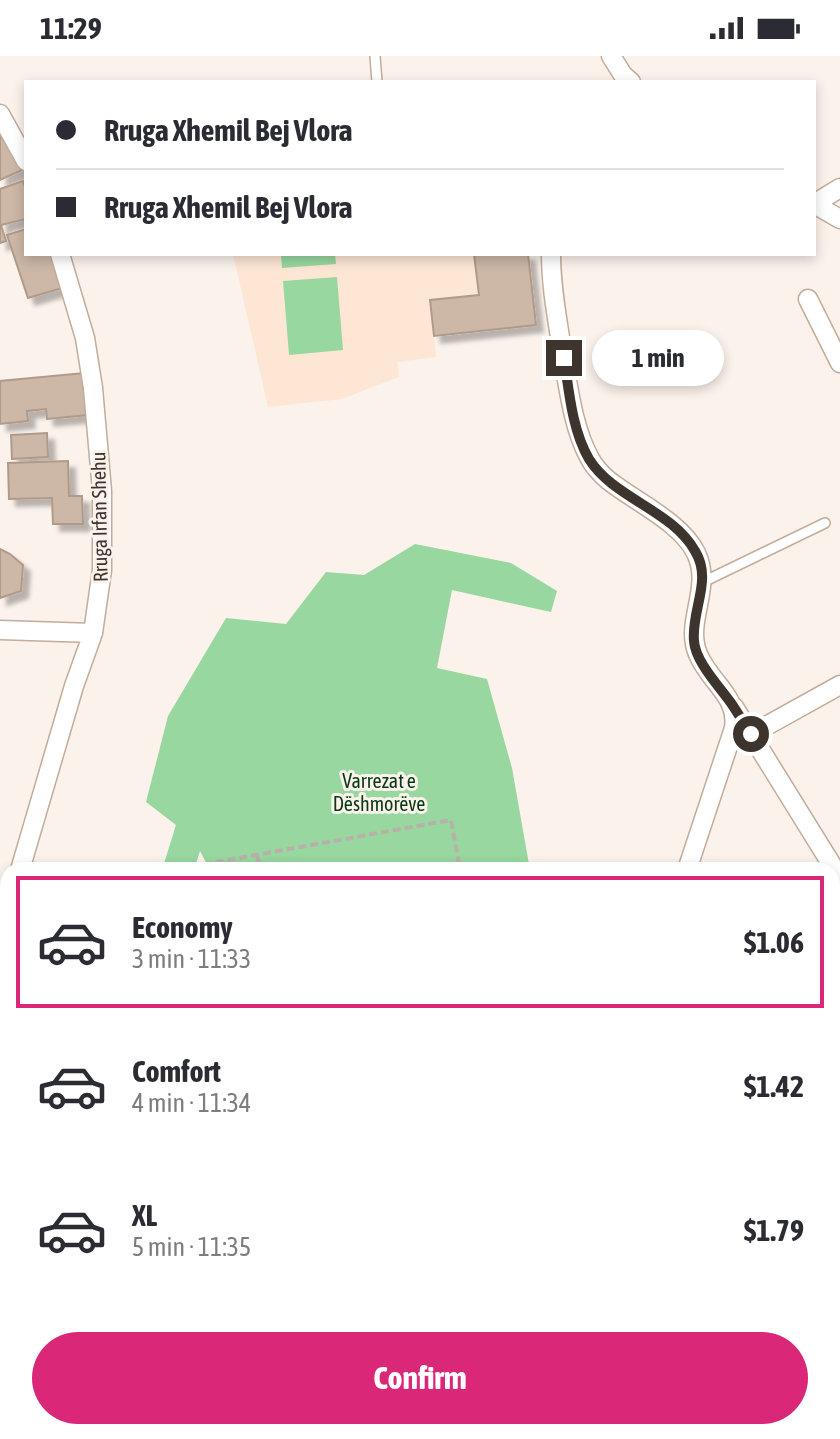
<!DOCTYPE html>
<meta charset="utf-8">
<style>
:root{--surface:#fff;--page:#f7f7f7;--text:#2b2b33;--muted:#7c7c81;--line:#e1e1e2;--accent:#db2777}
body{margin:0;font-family:"Asap Condensed",sans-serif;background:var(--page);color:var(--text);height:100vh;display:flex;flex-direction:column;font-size:30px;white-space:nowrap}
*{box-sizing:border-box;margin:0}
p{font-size:26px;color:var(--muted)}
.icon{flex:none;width:44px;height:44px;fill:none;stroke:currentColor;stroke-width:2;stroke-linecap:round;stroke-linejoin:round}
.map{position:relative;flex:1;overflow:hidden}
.sheet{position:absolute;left:0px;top:806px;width:840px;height:578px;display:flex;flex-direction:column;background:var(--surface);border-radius:24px 24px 0 0;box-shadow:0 4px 12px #0003}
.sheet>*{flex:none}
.hud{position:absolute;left:24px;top:24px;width:792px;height:176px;border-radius:0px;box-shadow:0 4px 12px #0003;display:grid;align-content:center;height:176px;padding:0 32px;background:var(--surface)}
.end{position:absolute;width:36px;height:36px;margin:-18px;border:10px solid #3d342d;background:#fff;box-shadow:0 0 0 4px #fff}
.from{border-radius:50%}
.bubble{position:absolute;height:56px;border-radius:28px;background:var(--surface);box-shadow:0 4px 12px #0003;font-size:26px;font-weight:700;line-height:56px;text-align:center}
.hud b{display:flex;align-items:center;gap:28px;height:76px;font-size:30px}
.hud b+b{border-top:2px solid var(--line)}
.hud i{width:20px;height:20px;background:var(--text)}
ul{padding:14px 0 0;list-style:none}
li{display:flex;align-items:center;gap:24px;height:132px;margin:0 16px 12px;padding:0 16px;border:4px solid transparent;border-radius:0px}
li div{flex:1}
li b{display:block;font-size:30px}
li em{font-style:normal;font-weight:700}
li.on{border-color:var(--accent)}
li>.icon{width:72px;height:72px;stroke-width:1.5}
.button{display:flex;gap:16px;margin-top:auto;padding:16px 32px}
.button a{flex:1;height:92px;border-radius:48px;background:var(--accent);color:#fff;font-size:32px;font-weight:700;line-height:92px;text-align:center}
.status{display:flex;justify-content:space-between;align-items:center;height:56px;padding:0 40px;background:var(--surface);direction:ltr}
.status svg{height:22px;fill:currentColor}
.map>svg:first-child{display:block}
</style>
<div class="status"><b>11:29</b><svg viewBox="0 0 49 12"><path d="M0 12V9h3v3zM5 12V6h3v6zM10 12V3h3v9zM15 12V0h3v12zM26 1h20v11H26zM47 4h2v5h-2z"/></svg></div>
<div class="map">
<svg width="840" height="1383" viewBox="0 0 840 1383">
<defs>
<filter id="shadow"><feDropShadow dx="7" dy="7" stdDeviation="2" flood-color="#0004"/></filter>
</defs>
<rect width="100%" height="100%" fill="#fbf2eb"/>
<path fill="#fee6d4" d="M 233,198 L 528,198 L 536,269 L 434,280 L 436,301 L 398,306 L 399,321 L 342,343 L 268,351 Z"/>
<path fill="#98d79f" d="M 281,198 L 335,198 L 336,208 L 282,212 Z
M 337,221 L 343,294 L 289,299 L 283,225 Z
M 415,488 L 511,507 L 557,535 L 551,556 L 452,534 L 437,612 L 487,623 L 512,712 L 530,814 L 210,814 L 200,795 L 194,814 L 162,814 L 176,769 L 146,746 L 168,660 L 226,562 L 286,568 L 326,516 L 364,519 Z
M 0,1282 L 8,1284 L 8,1367 L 1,1383 Z"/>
<path fill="#cdb7a6" stroke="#b09a8a" stroke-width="2" filter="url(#shadow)" d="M 0,76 L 22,114 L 0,124 Z
M 23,125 L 26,134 L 26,163 L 1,169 L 6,185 L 0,187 L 0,133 Z
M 26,173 L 26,198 L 51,198 L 62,232 L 28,242 L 7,179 Z
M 474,198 L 528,198 L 536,269 L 434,280 L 430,244 L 479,239 Z
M 84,317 L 88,359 L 47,363 L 46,353 L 27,355 L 28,365 L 0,368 L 0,325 Z
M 47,377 L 48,401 L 12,403 L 11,379 Z
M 68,405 L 69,440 L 82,440 L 83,468 L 53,468 L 52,442 L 9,443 L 8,407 Z
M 0,493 L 10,498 L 23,509 L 21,535 L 0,542 Z
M 0,1125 L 8,1129 L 7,1154 L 0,1150 Z"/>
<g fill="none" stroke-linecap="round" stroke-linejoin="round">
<defs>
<path id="lane" d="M 375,0 L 377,26
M 703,526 L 825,467"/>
<path id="street" d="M 611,0 L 623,19 L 631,26
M 0,58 L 26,105
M 814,148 L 840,132
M 814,148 L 840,163
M 551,198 C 551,233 558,266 563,301 C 569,334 573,371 589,401 C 593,409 601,418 608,424 C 634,445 681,466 696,497 C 713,532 684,566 698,598 C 709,626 739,640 734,672 L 687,814
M 808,243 L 840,307
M 0,574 L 93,577
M 734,651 L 840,822
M 741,684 L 840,629
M 20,814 L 74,630 L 93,577 L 102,514 L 102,435 L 93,332 L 85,282 L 60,198
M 0,878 L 8,856
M 832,922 L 840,918
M 0,1087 L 8,1095
M 832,1232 L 840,1230
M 740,1376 L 743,1383"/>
</defs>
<use href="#lane" stroke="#c2ac9b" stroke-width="12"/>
<use href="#street" stroke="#c2ac9b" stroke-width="21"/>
<path stroke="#b9b0a9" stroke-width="4" stroke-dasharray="8 4" stroke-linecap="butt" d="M 257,799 L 260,814
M 209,814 L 211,807 L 451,764 L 460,814
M 0,945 L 8,946"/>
<use href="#lane" stroke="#fff" stroke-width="9"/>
<use href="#street" stroke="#fff" stroke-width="18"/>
</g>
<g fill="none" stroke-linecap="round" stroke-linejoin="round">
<path stroke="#3d342d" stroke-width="10" d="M 564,302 C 569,335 572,374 589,403 C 613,442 672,454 695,495 C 713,524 691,554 694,585 C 695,605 719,630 731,647 C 738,657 744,668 751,678"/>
</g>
<g text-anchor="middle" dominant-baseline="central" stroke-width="6" stroke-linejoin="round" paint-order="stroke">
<g font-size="20" fill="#3d342d" stroke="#fbf2eb">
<text transform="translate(99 461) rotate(-91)">Rruga Irfan Shehu</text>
</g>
<g font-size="20" fill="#063913" stroke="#fbf2eb">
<text x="379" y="724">Varrezat e<tspan x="379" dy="23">Dëshmorëve</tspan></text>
</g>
</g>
</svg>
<i class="end from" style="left:751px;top:678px"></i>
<i class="end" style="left:564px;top:302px"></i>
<div class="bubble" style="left:592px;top:274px;width:132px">1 min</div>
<div class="hud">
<b><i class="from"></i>Rruga Xhemil Bej Vlora</b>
<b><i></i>Rruga Xhemil Bej Vlora</b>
</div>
<section class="sheet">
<ul>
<li class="on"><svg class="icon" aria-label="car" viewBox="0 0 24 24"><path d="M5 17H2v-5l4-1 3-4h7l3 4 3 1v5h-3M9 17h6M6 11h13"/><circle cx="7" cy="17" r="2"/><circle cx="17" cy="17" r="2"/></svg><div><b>Economy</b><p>3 min · 11:33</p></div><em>$1.06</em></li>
<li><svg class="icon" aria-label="car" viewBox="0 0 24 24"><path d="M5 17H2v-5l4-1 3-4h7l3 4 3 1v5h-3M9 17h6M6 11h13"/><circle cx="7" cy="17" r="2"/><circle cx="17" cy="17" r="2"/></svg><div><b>Comfort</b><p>4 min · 11:34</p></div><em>$1.42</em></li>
<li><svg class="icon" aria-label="car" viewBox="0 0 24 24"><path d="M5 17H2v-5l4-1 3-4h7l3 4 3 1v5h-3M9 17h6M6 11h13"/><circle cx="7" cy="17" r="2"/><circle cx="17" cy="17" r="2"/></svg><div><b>XL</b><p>5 min · 11:35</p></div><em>$1.79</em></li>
</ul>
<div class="button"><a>Confirm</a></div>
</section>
</div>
